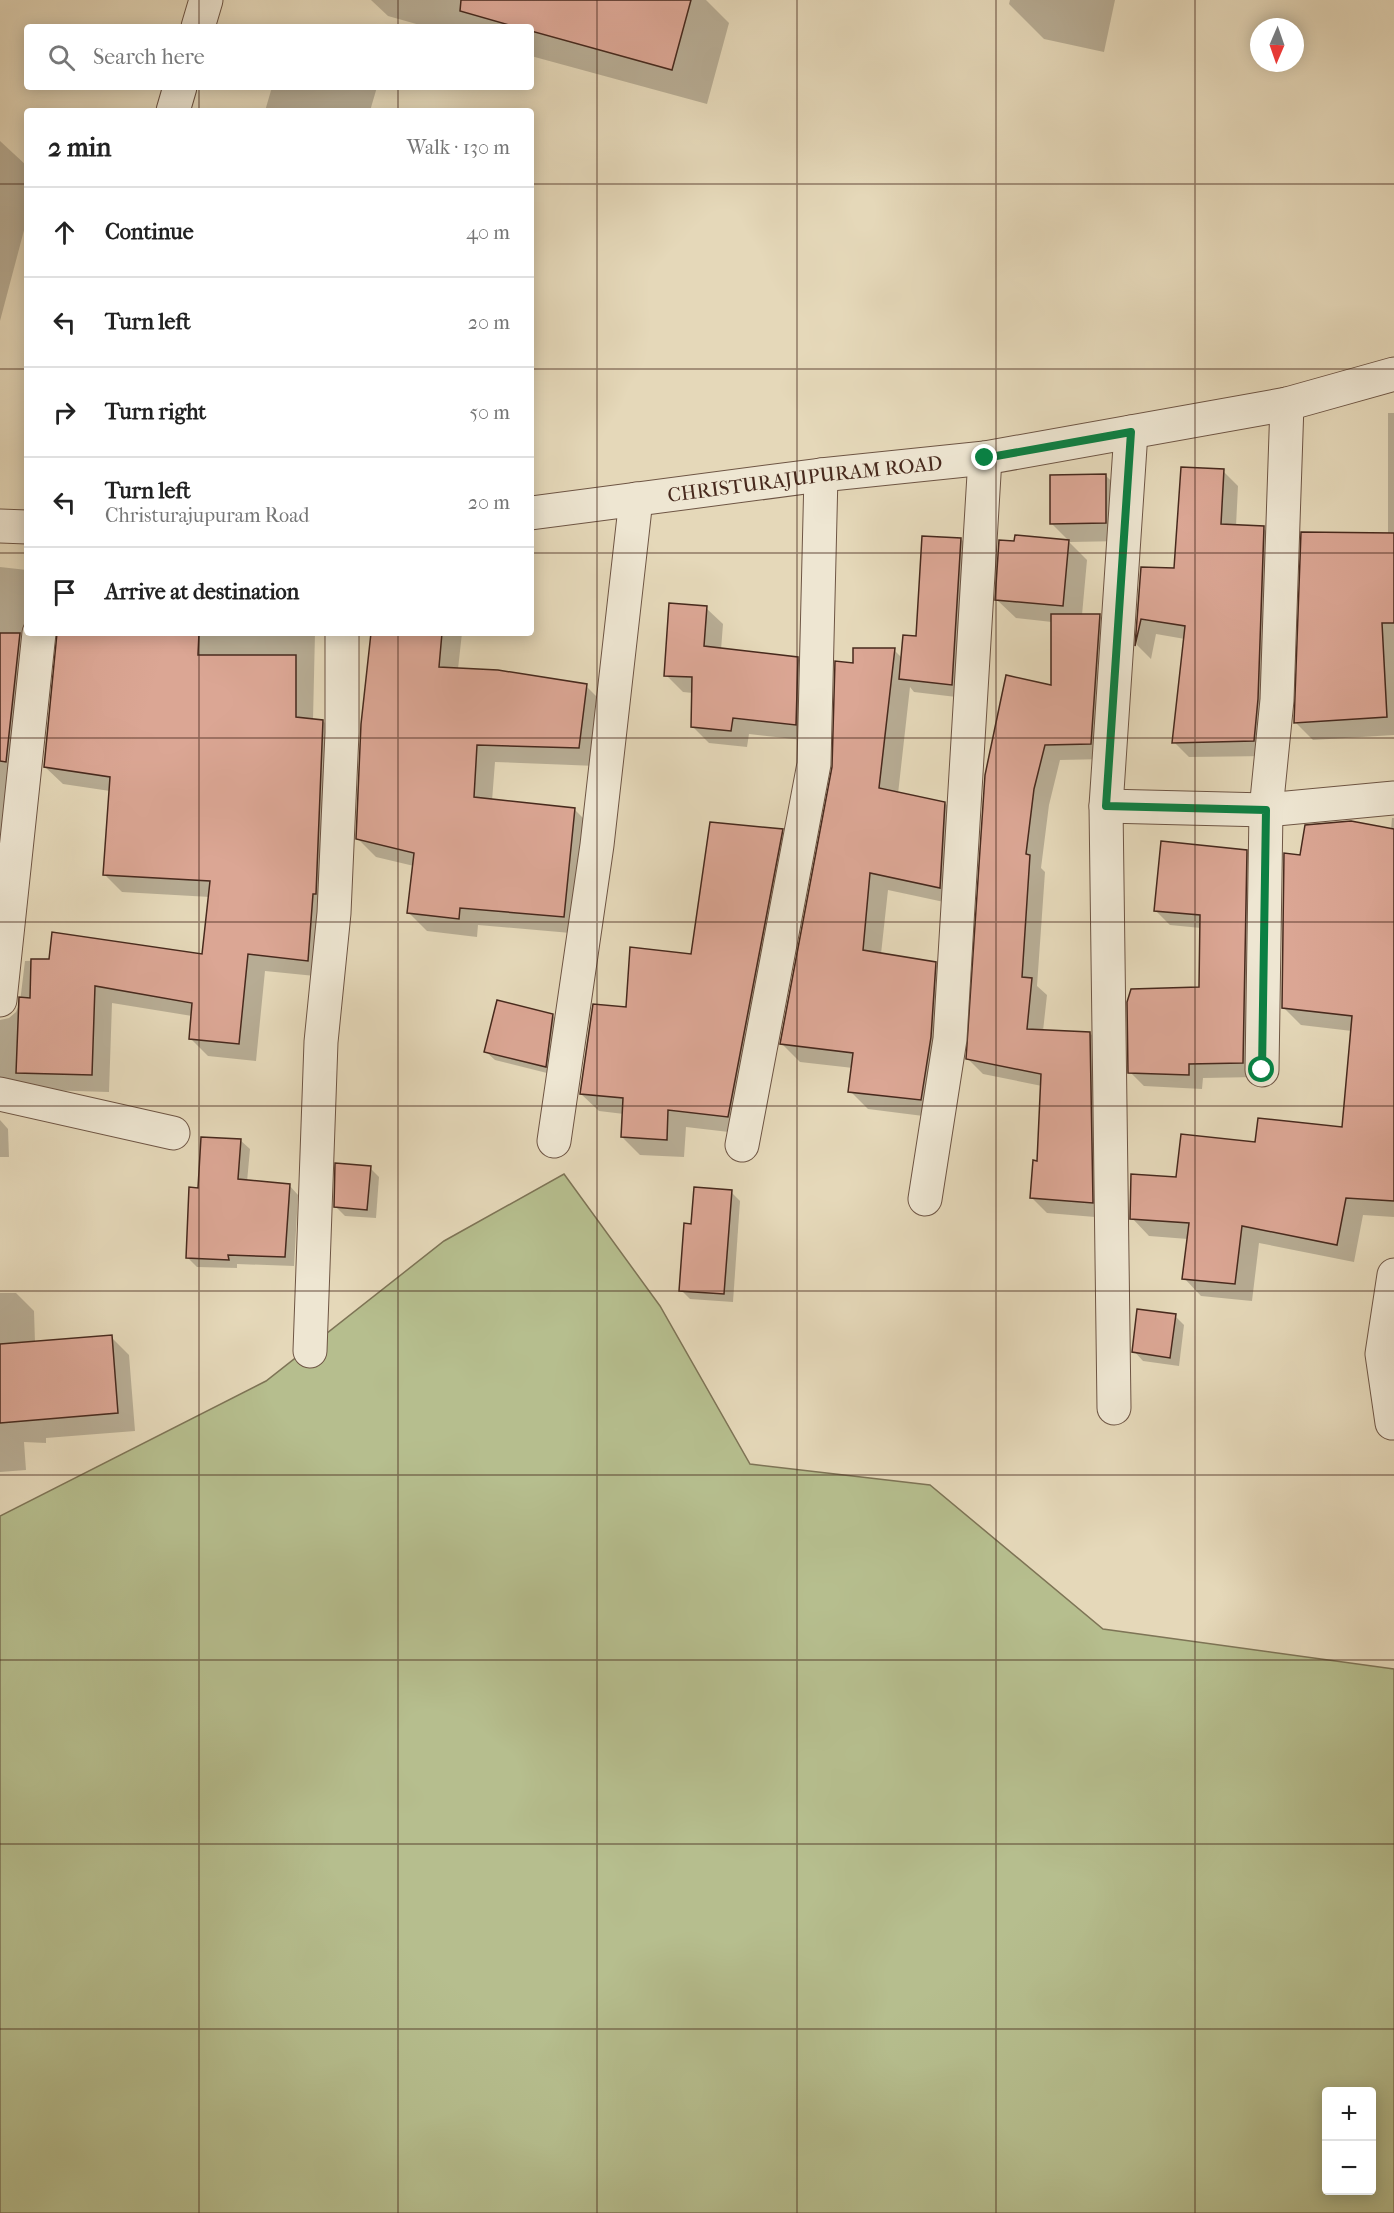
<!DOCTYPE html>
<meta charset="utf-8">
<style>
body{margin:0;font-family:"IM FELL French Canon",serif;background:#f2f2f2;color:#222}
.controls{position:absolute;right:18px;bottom:18px;display:grid;overflow:hidden;border-radius:6px;box-shadow:0 3px 15px #0003}
.controls button{width:54px;height:54px;display:grid;place-items:center;padding:0;border:0;border-bottom:2px solid #e0e0e0;background:#fff;color:#222;font:30px sans-serif}
.compass{position:absolute;left:1250px;top:18px;width:54px;height:54px;border-radius:50%;background:#fff;box-shadow:0 3px 15px #0003;rotate:182deg}
.stop{position:absolute;width:18px;height:18px;margin:-14px;border:4px solid #0b8043;border-radius:50%;background:#fff}
.stop.end{background:#0b8043;border-color:#fff;box-shadow:0 2px 6px #0008}
.list{margin:0;padding:0;list-style:none}
h2{display:flex;justify-content:space-between;align-items:center;height:78px;margin:0;padding:0 24px;font-size:26px}
h2 small{font-size:20px;font-weight:400;color:#767676}
.list li{display:grid;grid-template-columns:39px 1fr auto;gap:18px;align-items:center;box-sizing:border-box;height:90px;padding:0 24px;border-top:2px solid #e0e0e0}
.list b{display:block;font-size:22px;white-space:nowrap}
.list p{margin:0;font-size:20px;white-space:nowrap;color:#767676}
.list em{font-size:20px;font-style:normal;color:#767676}
.icon{flex:none;width:33px;height:33px;fill:none;stroke:currentColor;stroke-width:2;stroke-linecap:round;stroke-linejoin:round}
.map{position:relative;flex:none;width:1394px;height:2213px;overflow:hidden}
.search{position:absolute;background:#fff;box-shadow:0 3px 15px #0003;left:24px;top:24px;width:510px;height:66px;display:flex;align-items:center;gap:15px;box-sizing:border-box;padding:0 21px;border-radius:6px;color:#767676;font-size:22px}
.panel{position:absolute;background:#fff;box-shadow:0 3px 15px #0003;left:24px;top:108px;width:510px;height:528px;border-radius:6px}
.map>svg:first-child{display:block}
</style>
<div class="map">
<svg width="1394" height="2213" viewBox="0 0 1394 2213">
<rect width="100%" height="100%" fill="#e5d8b9"/>
<filter id="stains"><feTurbulence type="fractalNoise" baseFrequency=".00333" numOctaves="4"/><feColorMatrix values="0 0 0 0 .2 0 0 0 0 .09 0 0 0 0 .02 0 0 0 .5 -.17"/></filter>
<radialGradient id="worn" r=".72"><stop offset=".6" stop-color="#630" stop-opacity="0"/><stop offset="1" stop-color="#630" stop-opacity=".3"/></radialGradient>
<!-- green -->
<path fill="#b6be8e" stroke="#7e7456" stroke-width="1.5" fill-rule="evenodd" d="M564 1174 660 1306 750 1464 930 1485 1103 1629 1394 1669V2213H0V1516L266 1381 444 1241ZM1326 2092H1372V2190H1326Z"/>
<!-- shadow -->
<g fill="#0003">
<path d="M371 0H706L729 23 707 104 531 56V27H427L388 16Z"/>
<path d="M1010 0H1115L1104 52 1044 39 1009 4Z"/>
<path d="M272 87H377L370 111H265Z"/>
<path d="M0 141 27 166V219L0 321Z"/>
<path d="M1388 413H1394V735L1313 740 1295 722 1388 534Z"/>
<path d="M1223 471 1238 486 1236 526 1263 528 1279 543 1269 756 1189 757 1174 742 1185 639 1156 634 1151 659 1137 645 1142 569H1176Z"/>
<path d="M1106 476 1125 494 1124 541 1069 542 1087 560 1082 615H1099L1115 631 1106 759 1060 760 1049 805 1041 868 1045 872 1037 986 1047 995 1043 1031 1090 1033 1105 1049 1107 1218 1047 1213 1031 1197 1039 1162 1042 1086 983 1074 967 1058 1052 687V622L1016 618 997 600 1016 537 1070 542 1052 524Z"/>
<path d="M961 539 975 553 965 698 914 692 910 687 898 794 945 803 963 822 958 905 888 890 881 954 935 964 953 982 939 1118 868 1109 850 1091 853 1068 800 1062 782 1044 855 665 894 650 902 658 918 638Z"/>
<path d="M0 567 27 570V633L0 884Z"/>
<path d="M706 608 723 624 721 650 797 658 814 675 812 741 749 734 747 747 709 743 692 726 693 693 683 692 666 675Z"/>
<path d="M59 633H315L313 720 323 721 340 739 325 977 265 971 256 1061 208 1056 190 1038 192 1016 112 1003 109 1092 7 1089 0 1106V1020L9 1018 16 1012 20 1002 25 961 204 956 210 897 122 892 104 874 110 791 63 784 45 767Z"/>
<path d="M372 633H462L458 669 586 686 604 704 597 766 495 762 492 801 574 809 592 827 582 934 478 925 477 937 427 931 408 912 414 866 376 857 358 839Z"/>
<path d="M1392 818H1394V1217L1363 1215 1354 1262 1259 1243 1252 1301 1201 1296 1184 1278 1188 1239 1149 1236 1132 1218 1177 1178 1257 1144 1343 1129 1352 1031 1301 1025 1283 1007 1301 857 1391 830Z"/>
<path d="M782 831 800 849 746 1134 686 1127 684 1157 640 1155 622 1137 624 1114 599 1111 581 1094 627 1008 692 955Z"/>
<path d="M1246 851 1260 866 1257 1077 1203 1078 1202 1089 1144 1086 1130 1072 1201 988V928L1170 925 1155 910Z"/>
<path d="M553 1016 562 1025 555 1075 495 1060 485 1051Z"/>
<path d="M0 1120 8 1129 9 1157H0Z"/>
<path d="M240 1140 250 1149 247 1182 289 1185 298 1195 294 1266 237 1264V1268L197 1267 188 1258 199 1189Z"/>
<path d="M370 1168 379 1177 376 1218 345 1216 335 1206Z"/>
<path d="M731 1192 740 1201 733 1302 690 1299 681 1290 692 1225Z"/>
<path d="M0 1293H16L34 1311 35 1343 111 1337 129 1355 135 1431 46 1438V1443L24 1442 26 1470 0 1472Z"/>
<path d="M1175 1316 1184 1325 1179 1366 1143 1361 1134 1351Z"/>
</g>
<!-- building -->
<g fill="#dba694" stroke="#47291d" stroke-width="1.5">
<path d="M461 0H691L672 70 531 31V27H516L460 11Z"/>
<path d="M1181 467 1224 469 1221 524 1264 526 1258 699 1254 741 1172 743 1185 626 1141 619 1135 646 1141 567 1174 568Z"/>
<path d="M1106 474V523L1050 524V475Z"/>
<path d="M1301 532 1394 533V623H1382L1387 717 1294 723Z"/>
<path d="M1015 535 1069 540 1063 606 995 600 999 540 1014 541Z"/>
<path d="M922 536 961 538 952 685 899 679 903 635 916 636Z"/>
<path d="M669 603 707 606 704 646 798 657 796 725 733 718 731 731 691 727 692 677 664 676Z"/>
<path d="M1051 614H1100L1091 744 1045 745 1034 789 1026 854 1030 855 1022 977 1032 978 1027 1029 1090 1032 1093 1203 1030 1198 1033 1160 1037 1161 1041 1074 966 1059 985 775 1006 675 1051 685Z"/>
<path d="M0 633H20L6 762 0 761Z"/>
<path d="M57 633H199L198 655H296V717L323 720 316 894H313L308 961 248 954 239 1044 189 1039 192 1003 95 986 92 1075 16 1073 19 997 30 998 31 959H49L52 932 202 954 210 881 103 875 110 777 44 767Z"/>
<path d="M371 633H442L439 667 498 670 587 684 579 748 477 745 474 797 575 808 564 917 460 908 459 919 407 913 414 853 356 839 361 724Z"/>
<path d="M853 648H895L879 788 945 802 940 888 870 873 863 950 936 962 931 1037 921 1100 848 1092 853 1053 780 1044 832 767 835 661 853 663Z"/>
<path d="M1351 821 1394 829V1201L1346 1198 1337 1245 1242 1226 1235 1284 1182 1279 1189 1223 1130 1219 1131 1174 1176 1177 1181 1134 1255 1142 1258 1118 1342 1127 1352 1016 1282 1008 1284 853 1300 855 1305 825Z"/>
<path d="M710 822 783 829 728 1117 668 1110 667 1140 621 1137 623 1098 580 1094 593 1004 626 1007 630 947 691 954Z"/>
<path d="M1161 841 1247 850 1243 1063 1189 1064V1075L1128 1073 1127 1002 1131 989 1199 987 1200 915 1154 911Z"/>
<path d="M497 1000 553 1014 546 1067 484 1052Z"/>
<path d="M201 1137 241 1139 238 1179 290 1184 285 1257 228 1255 229 1260 186 1258 189 1187 198 1188Z"/>
<path d="M335 1163 371 1166 367 1210 334 1207Z"/>
<path d="M694 1187 732 1190 724 1294 679 1291 684 1223 691 1224Z"/>
<path d="M1137 1309 1176 1314 1170 1358 1132 1352Z"/>
<path d="M112 1335 118 1413 0 1423V1344Z"/>
</g>
<g fill="none" stroke-linecap="round" stroke-linejoin="round">
<!-- minor casing -->
<g stroke="#6e5544" stroke-width="35">
<g id="minor">
<path d="M198 27 206 0"/>
<path d="M173 111 180 87"/>
<path d="M1106 806 1266 810 1394 798"/>
<path d="M0 1000 39 633"/>
<path d="M1262 1070 1266 810 1277 700 1287 404"/>
<path d="M0 1094 173 1133"/>
<path d="M554 1141 597 845 636 499"/>
<path d="M742 1145 814 764 821 475"/>
<path d="M925 1199 950 1039 985 458"/>
<path d="M310 1351 321 1042 334 913 342 733V633"/>
<path d="M1114 1408 1106 806 1131 432"/>
<path d="M1392 1423 1382 1354 1394 1275"/>
</g>
</g>
<!-- tertiary casing -->
<g stroke="#6e5544" stroke-width="35">
<g id="tertiary">
<path id="s1" d="M531 513 821 475 985 458 1287 404 1394 374"/>
<path d="M0 526 27 527"/>
</g>
</g>
<!-- minor -->
<use href="#minor" stroke="#eee6d2" stroke-width="33"/>
<!-- tertiary -->
<use href="#tertiary" stroke="#eee6d2" stroke-width="33"/>
</g>
<g fill="none" stroke-linecap="round" stroke-linejoin="round">
<!-- route -->
<path stroke="#0b8043" stroke-width="8" d="M985 458 1131 432 1106 806 1266 810 1262 1070"/>
</g>
<!-- grid -->
<path fill="none" stroke="#47291d" stroke-width="1.5" stroke-opacity="0.55" d="M199 0V27M398 0V27M597 0V2213M797 0V2213M996 0V2213M1195 0V2213M199 87V111M398 87V111M0 184H27M531 184H1394M0 369H27M531 369H1394M0 553H27M531 553H1394M199 633V2213M398 633V2213M0 738H1394M0 922H1394M0 1106H1394M0 1291H1394M0 1475H1394M0 1660H1394M0 1844H1394M0 2029H1394"/>
<g text-anchor="middle" dominant-baseline="central" stroke-width="4.5" stroke-linejoin="round" paint-order="stroke">
<!-- street labels -->
<g font-size="20" fill="#47291d" stroke="#eee6d2">
<text stroke="none"><textPath href="#s1" startOffset="276">CHRISTURAJUPURAM ROAD</textPath></text>
</g>
</g>
<rect width="100%" height="100%" filter="url(#stains)"/>
<rect width="100%" height="100%" fill="url(#worn)"/>
</svg>
<div class="controls">
<button>+</button>
<button>−</button>
</div>
<svg class="compass" viewBox="-18 -18 36 36"><path d="M0-13l5 13h-10z" fill="#e53935"/><path d="M0 13l5-13h-10z" fill="#767676"/></svg>
<div class="stop" style="left:1262px;top:1070px"></div>
<div class="stop end" style="left:985px;top:458px"></div>
<div class="search"><svg class="icon" aria-label="search" viewBox="0 0 24 24"><circle cx="10" cy="10" r="6"/><path d="M15 15l6 6"/></svg>Search here</div>
<section class="panel">
<h2>2 min<small>Walk · 130 m</small></h2>
<ul class="list">
<li><svg class="icon" aria-label="ahead" viewBox="0 0 24 24"><path d="M12 20V5M6 11l6-6 6 6"/></svg><div><b>Continue</b></div><em>40 m</em></li>
<li><svg class="icon" aria-label="left" viewBox="0 0 24 24"><path d="M17 20v-9H6M10 6l-5 5 5 5"/></svg><div><b>Turn left</b></div><em>20 m</em></li>
<li><svg class="icon" aria-label="right" viewBox="0 0 24 24"><path d="M7 20v-9h11M14 6l5 5-5 5"/></svg><div><b>Turn right</b></div><em>50 m</em></li>
<li><svg class="icon" aria-label="left" viewBox="0 0 24 24"><path d="M17 20v-9H6M10 6l-5 5 5 5"/></svg><div><b>Turn left</b><p>Christurajupuram Road</p></div><em>20 m</em></li>
<li><svg class="icon" aria-label="arrive" viewBox="0 0 24 24"><path d="M6 21V4h12l-3 4 3 4H6"/></svg><div><b>Arrive at destination</b></div></li>
</ul>
</section>
</div>
